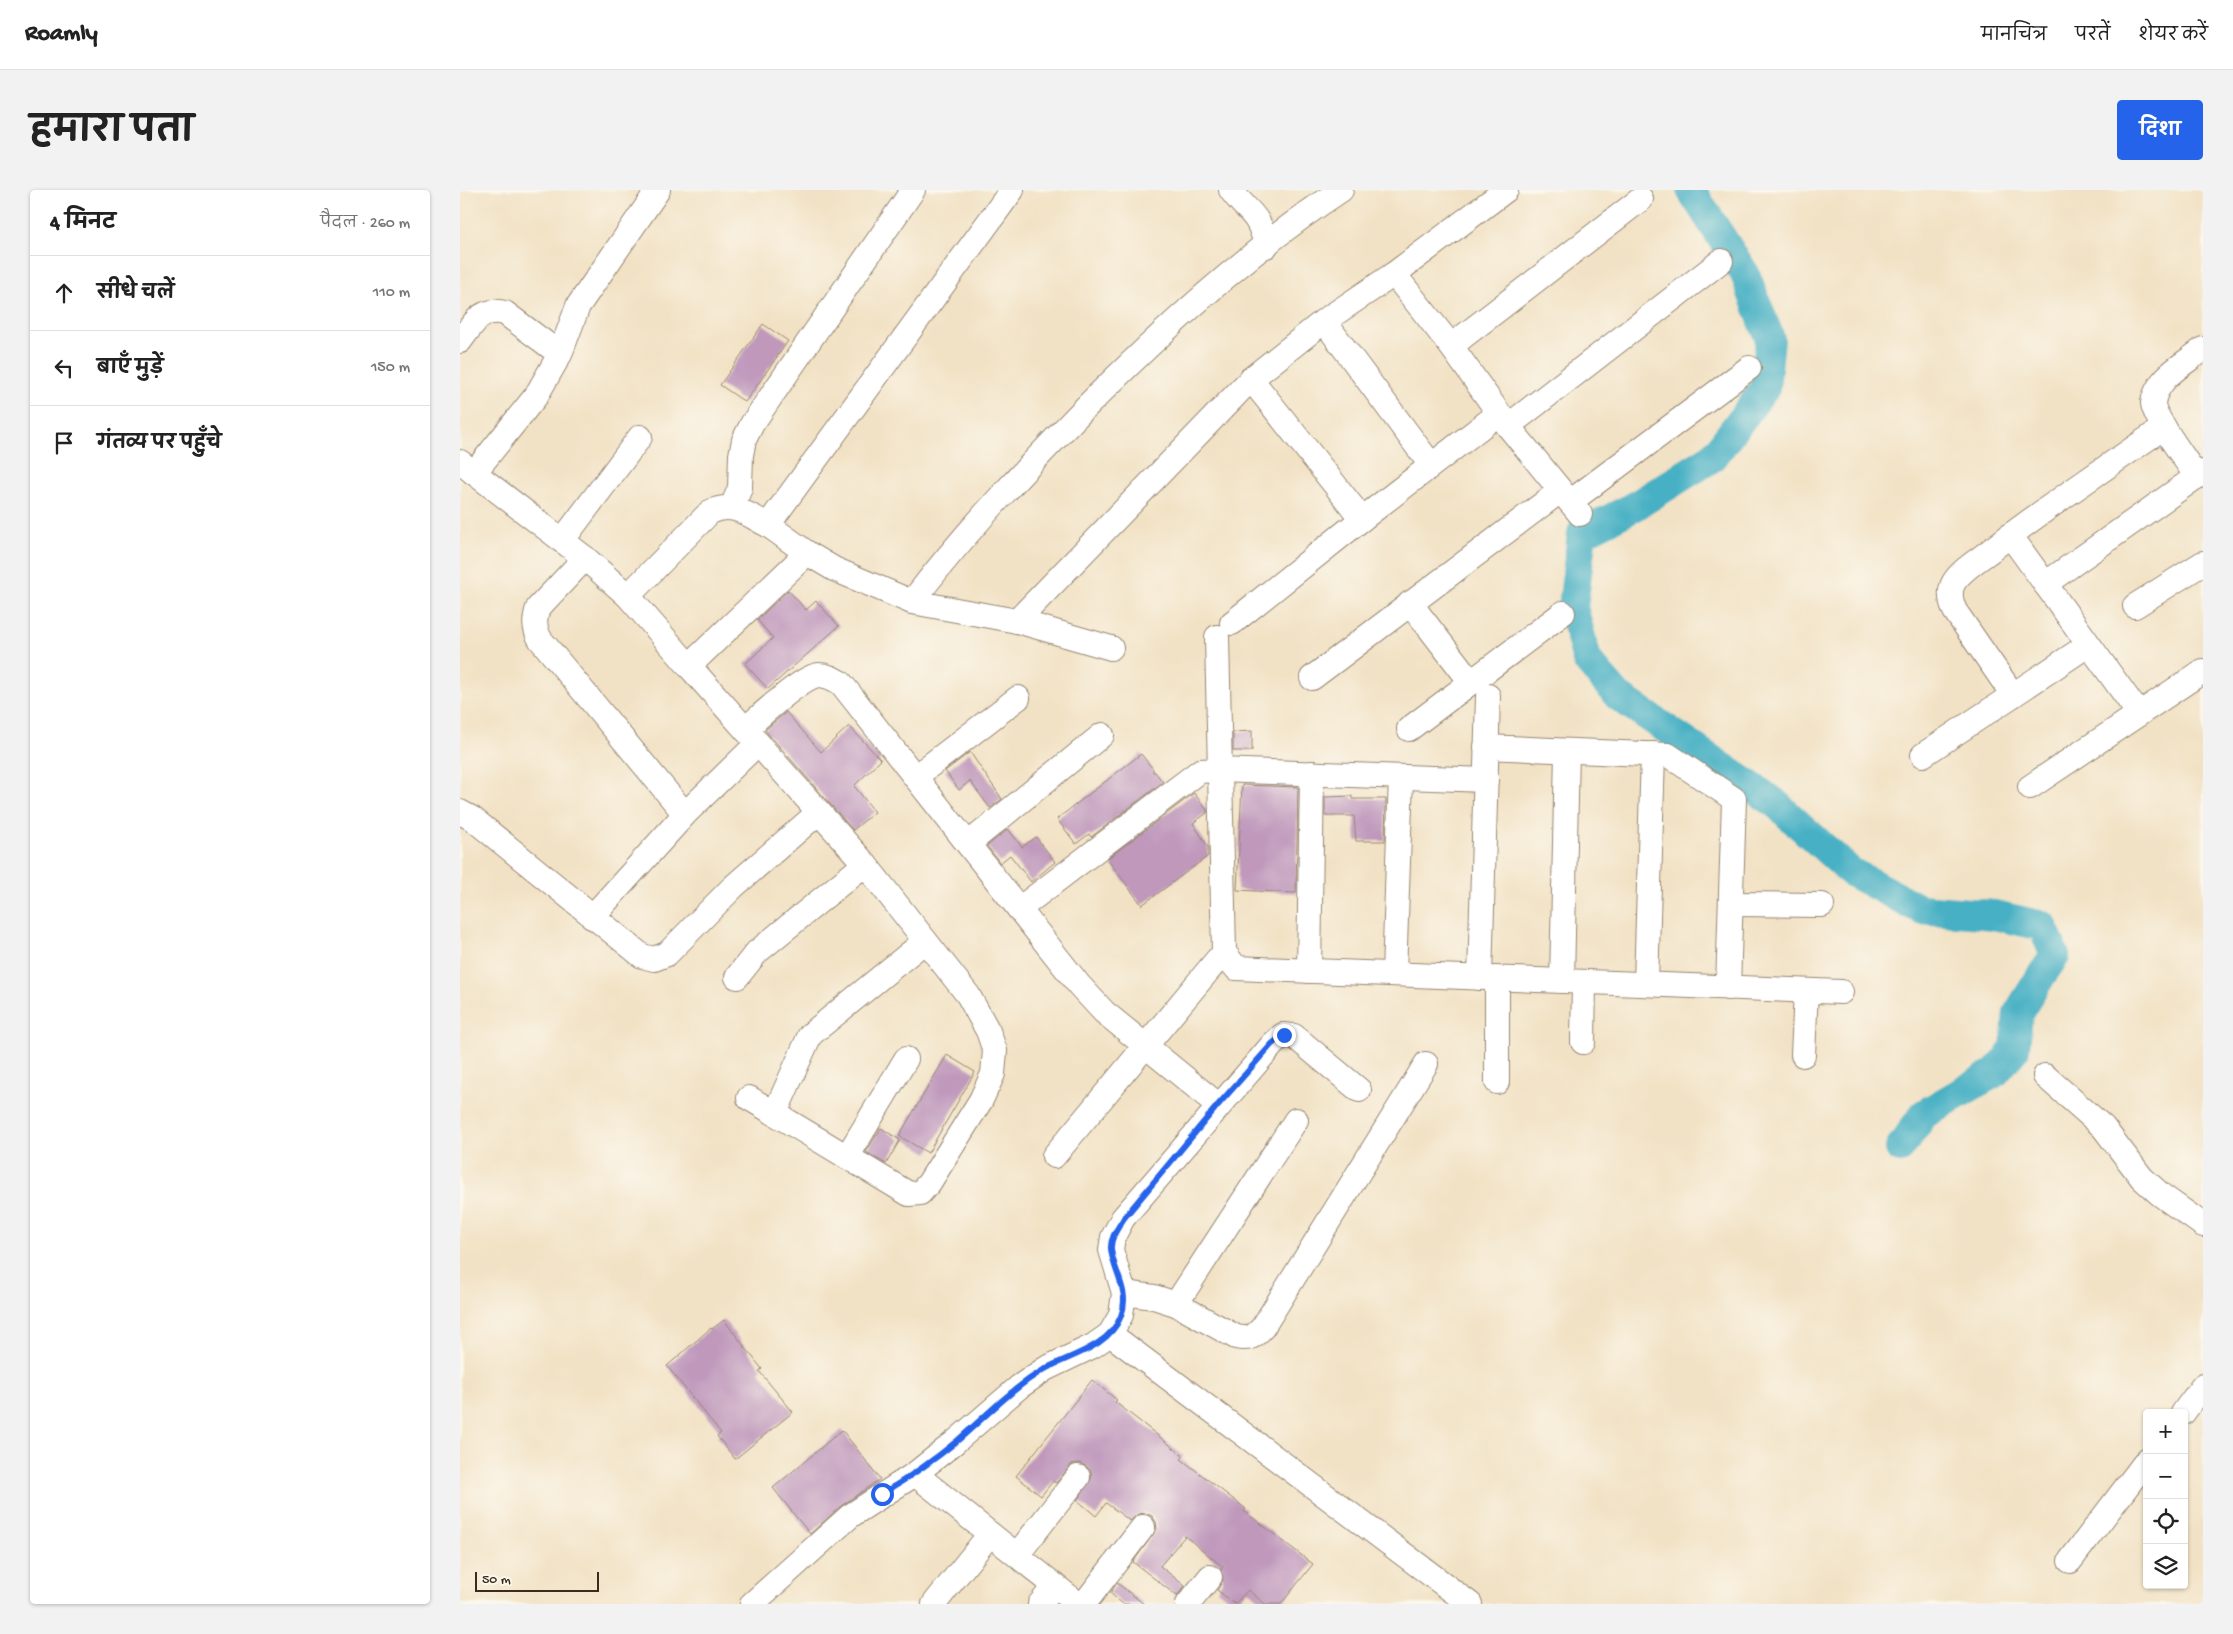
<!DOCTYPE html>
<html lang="hi">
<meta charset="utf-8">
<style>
body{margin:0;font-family:"Gochi Hand","Playpen Sans Deva",sans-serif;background:#f2f2f2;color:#222}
.controls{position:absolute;right:15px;bottom:15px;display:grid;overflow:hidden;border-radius:5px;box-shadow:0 1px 4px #0004}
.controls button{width:45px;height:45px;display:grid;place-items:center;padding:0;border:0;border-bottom:1px solid #e0e0e0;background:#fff;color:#222;font:25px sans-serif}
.scale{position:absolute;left:15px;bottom:12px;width:124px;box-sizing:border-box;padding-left:5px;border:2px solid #3b2a1e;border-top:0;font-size:14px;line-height:18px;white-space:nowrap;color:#3b2a1e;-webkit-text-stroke:4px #fbf7ec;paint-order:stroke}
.stop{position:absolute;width:15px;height:15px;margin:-11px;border:4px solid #2563eb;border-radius:50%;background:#fff}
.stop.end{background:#2563eb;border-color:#fff;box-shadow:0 1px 5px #0008}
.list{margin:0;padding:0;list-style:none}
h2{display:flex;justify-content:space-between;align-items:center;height:65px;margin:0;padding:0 20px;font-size:21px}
h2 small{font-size:16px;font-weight:400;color:#767676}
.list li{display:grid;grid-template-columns:32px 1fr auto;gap:15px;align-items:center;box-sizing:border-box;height:75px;padding:0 20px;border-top:1px solid #e0e0e0}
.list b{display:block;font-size:19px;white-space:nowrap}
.list em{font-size:16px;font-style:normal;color:#767676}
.icon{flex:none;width:28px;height:28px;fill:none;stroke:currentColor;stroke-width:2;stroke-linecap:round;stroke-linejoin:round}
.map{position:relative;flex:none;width:1743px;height:1414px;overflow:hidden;border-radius:5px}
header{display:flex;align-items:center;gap:30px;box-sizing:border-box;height:70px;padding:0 25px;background:#fff;border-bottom:1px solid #e0e0e0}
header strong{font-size:24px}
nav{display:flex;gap:28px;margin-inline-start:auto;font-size:18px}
.intro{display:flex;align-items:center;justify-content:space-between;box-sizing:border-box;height:120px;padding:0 30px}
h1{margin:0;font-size:35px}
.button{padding:12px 22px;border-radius:5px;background:#2563eb;color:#fff;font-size:18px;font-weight:700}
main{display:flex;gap:30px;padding:0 30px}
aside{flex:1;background:#fff;border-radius:5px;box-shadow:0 1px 4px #0004}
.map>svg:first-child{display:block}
</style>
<header>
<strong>Roamly</strong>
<nav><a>मानचित्र</a><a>परतें</a><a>शेयर करें</a></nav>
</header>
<div class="intro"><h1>हमारा पता</h1><a class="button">दिशा</a></div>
<main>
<aside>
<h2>4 मिनट<small>पैदल · 260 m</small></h2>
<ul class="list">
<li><svg class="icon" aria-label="ahead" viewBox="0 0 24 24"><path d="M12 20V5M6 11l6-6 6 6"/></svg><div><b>सीधे चलें</b></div><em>110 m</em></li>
<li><svg class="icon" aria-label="left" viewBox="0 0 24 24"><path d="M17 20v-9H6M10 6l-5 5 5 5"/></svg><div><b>बाएँ मुड़ें</b></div><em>150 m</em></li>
<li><svg class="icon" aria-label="arrive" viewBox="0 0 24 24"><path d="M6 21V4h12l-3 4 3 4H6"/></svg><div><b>गंतव्य पर पहुँचे</b></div></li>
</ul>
</aside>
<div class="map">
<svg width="1743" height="1414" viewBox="0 0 1743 1414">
<rect width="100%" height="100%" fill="#fbf7ec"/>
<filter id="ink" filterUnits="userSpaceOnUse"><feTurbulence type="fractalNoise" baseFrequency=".02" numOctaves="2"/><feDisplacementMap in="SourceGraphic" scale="10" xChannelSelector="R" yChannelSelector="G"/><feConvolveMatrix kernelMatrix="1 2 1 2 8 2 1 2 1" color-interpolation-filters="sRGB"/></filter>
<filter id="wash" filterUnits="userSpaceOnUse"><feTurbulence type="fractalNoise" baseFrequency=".0096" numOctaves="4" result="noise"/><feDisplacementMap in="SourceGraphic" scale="20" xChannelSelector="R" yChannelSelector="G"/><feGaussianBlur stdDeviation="1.12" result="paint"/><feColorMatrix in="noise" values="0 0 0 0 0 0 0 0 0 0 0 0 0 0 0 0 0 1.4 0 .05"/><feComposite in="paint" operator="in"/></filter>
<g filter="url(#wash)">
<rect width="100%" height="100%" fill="#f2e2c5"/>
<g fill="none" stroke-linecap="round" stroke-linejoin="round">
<!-- river -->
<path stroke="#46b0c4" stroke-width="30" d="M1231 0 1285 84 1310 149 1305 198 1253 267 1172 318 1122 343 1113 417 1127 470 1158 506 1314 612 1391 682 1460 719 1534 725 1583 736 1595 766 1581 786 1558 823 1555 859 1536 882 1464 924 1440 958"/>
</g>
<g id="blocks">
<!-- building -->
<g fill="#bf98bc">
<path d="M303 134 328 151 285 212 260 195Z"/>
<path d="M328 400 346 420 356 411 379 436 308 499 285 474 313 448 297 430Z"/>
<path d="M326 522 361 562 389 536 421 570 394 596 415 622 393 640 305 540Z"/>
<path d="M792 541V561H773V542Z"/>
<path d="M510 562 542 609 530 618 510 591 499 600 485 581Z"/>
<path d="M681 564 693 579V582H695L703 592 631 647 629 644 616 654 597 629Z"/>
<path d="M782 595 838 597 836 703 777 700Z"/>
<path d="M734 603 747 620V623L733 633 748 657V666L682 715 647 669Z"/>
<path d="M892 606V609H926L925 651H896L894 626H865V607Z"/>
<path d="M548 639 562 657 576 647 595 672 571 692 550 665 540 673 527 656Z"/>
<path d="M487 865 515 882 468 963 439 946Z"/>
<path d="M421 938 440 950 426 974 406 962Z"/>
<path d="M264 1130 302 1179 299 1181 333 1222 275 1269 257 1246 261 1243 207 1176 251 1138 252 1139Z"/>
<path d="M632 1190 657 1210 655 1212 724 1266 721 1269 786 1319 784 1321 853 1374 821 1414H805L788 1400 775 1414 757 1400 763 1390 761 1379 763 1377 725 1346 700 1376 725 1396 717 1406 673 1372 697 1339 696 1332 692 1326 685 1323 678 1324 670 1331 646 1313 636 1326 617 1310 631 1289V1281L626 1276 619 1273 612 1274 596 1293 593 1291 581 1306 556 1286Z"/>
<path d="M382 1240 420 1289 381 1316 350 1344 313 1298Z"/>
<path d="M657 1393 684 1414H663L650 1403Z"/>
</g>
</g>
</g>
<g filter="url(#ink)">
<use href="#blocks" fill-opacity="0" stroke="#968672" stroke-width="1"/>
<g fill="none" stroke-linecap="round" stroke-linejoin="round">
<!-- minor casing -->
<g stroke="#968672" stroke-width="26">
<g id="minor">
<path d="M552 0 308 335 347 363 374 379 452 412 557 431 651 458"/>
<path d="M771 0C789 25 799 22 806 56"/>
<path d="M934 84 991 156 1048 236 1120 324"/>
<path d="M864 131 971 275"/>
<path d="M0 151C13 134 21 117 45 123L100 164"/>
<path d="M991 156 1181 9"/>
<path d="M791 189 902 329"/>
<path d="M1048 236 1261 71"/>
<path d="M0 272 125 368 168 406 229 476 347 363"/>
<path d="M14 283 76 206 100 164 118 116 198 0"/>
<path d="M1737 287C1728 273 1693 226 1693 213 1694 204 1700 194 1706 188 1716 177 1731 169 1743 159"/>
<path d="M1110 312 1289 178"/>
<path d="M272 317 280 298 281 265 284 250 292 234 453 0"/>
<path d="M1550 345 1679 524"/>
<path d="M102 351 180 247"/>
<path d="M125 368 78 418C74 430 74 438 80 449L225 624"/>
<path d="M1585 394 1743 282"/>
<path d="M168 406 250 322C274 311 287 325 308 335"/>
<path d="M452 412C504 343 563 282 623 220 702 141 787 62 881 0"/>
<path d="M950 413 1011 492"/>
<path d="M1675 416 1743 373"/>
<path d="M557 431 791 189 864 131 934 84 1046 0"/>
<path d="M772 433 902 329 1038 224"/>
<path d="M757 447 764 762 776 778 1381 802"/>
<path d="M229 476 405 674 508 805 528 841 535 861 533 884 521 910 469 993 460 1003 449 1004 289 908"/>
<path d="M852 488 1100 301"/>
<path d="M1553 505 1495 421C1491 412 1488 402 1494 392 1503 378 1522 368 1535 357 1589 315 1648 277 1704 237"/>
<path d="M285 539C300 527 342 486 359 485 367 485 374 489 381 493L619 795 644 822 758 915"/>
<path d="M949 539 1103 423"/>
<path d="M1026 557 1208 565 1274 609 1268 798"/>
<path d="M1463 565 1628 455"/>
<path d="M455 587 558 508"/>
<path d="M1570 597 1743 481"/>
<path d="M0 622 13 629 182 766 194 769 207 764 273 697 359 622"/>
<path d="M508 654 642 545"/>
<path d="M1271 714 1362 715"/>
<path d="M559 719 740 581 760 580 1026 590"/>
<path d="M132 727 225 624 298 553"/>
<path d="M849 781 852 583"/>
<path d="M934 784 941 587"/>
<path d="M277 787 297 762 405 674"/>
<path d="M1020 788 1028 506"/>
<path d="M1102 791 1107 561"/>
<path d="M1186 794 1193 564"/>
<path d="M1123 852 1124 792"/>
<path d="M1343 865 1346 801"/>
<path d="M1585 886 1643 937 1682 988 1701 1005 1743 1035"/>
<path d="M1037 892V788"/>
<path d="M315 923 350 845 465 751"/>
<path d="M594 966 757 770"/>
<path d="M387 967 446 869"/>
<path d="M664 1103 694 1107 716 1114 776 1147C789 1150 794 1147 803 1137L966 874"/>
<path d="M716 1114 836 930"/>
<path d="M650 1144 1010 1414"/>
<path d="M1723 1223 1743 1196"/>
<path d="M455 1284 618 1414"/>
<path d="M557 1365 618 1287"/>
<path d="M1610 1371 1687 1270"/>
<path d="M292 1414 390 1326 455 1284 495 1252 559 1197 585 1179 633 1156 650 1144 661 1125 664 1103 651 1060 653 1047 663 1028 813 854 823 845 834 846 899 900"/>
<path d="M474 1414 530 1344"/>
<path d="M580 1414 595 1396"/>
<path d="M624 1414 683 1337"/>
<path d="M728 1414 750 1387"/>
</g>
</g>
<!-- minor -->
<use href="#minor" stroke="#fff" stroke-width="24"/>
</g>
</g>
<g fill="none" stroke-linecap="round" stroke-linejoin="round" filter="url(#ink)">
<!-- route -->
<path stroke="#2563eb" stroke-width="6" d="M422 1304C448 1288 473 1271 497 1251 525 1227 552 1198 585 1179 611 1165 649 1157 661 1126 671 1101 653 1082 651 1059 650 1048 658 1038 664 1028L758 915 812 854 824 845"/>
</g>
</svg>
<div class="controls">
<button>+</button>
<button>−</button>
<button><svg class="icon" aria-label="locate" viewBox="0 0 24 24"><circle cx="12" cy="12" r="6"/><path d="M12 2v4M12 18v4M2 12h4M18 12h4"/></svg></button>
<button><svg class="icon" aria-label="layers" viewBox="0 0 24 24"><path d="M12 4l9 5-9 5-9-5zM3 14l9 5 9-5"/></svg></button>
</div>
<div class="scale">50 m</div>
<div class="stop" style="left:422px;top:1304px"></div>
<div class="stop end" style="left:824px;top:845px"></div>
</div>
</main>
